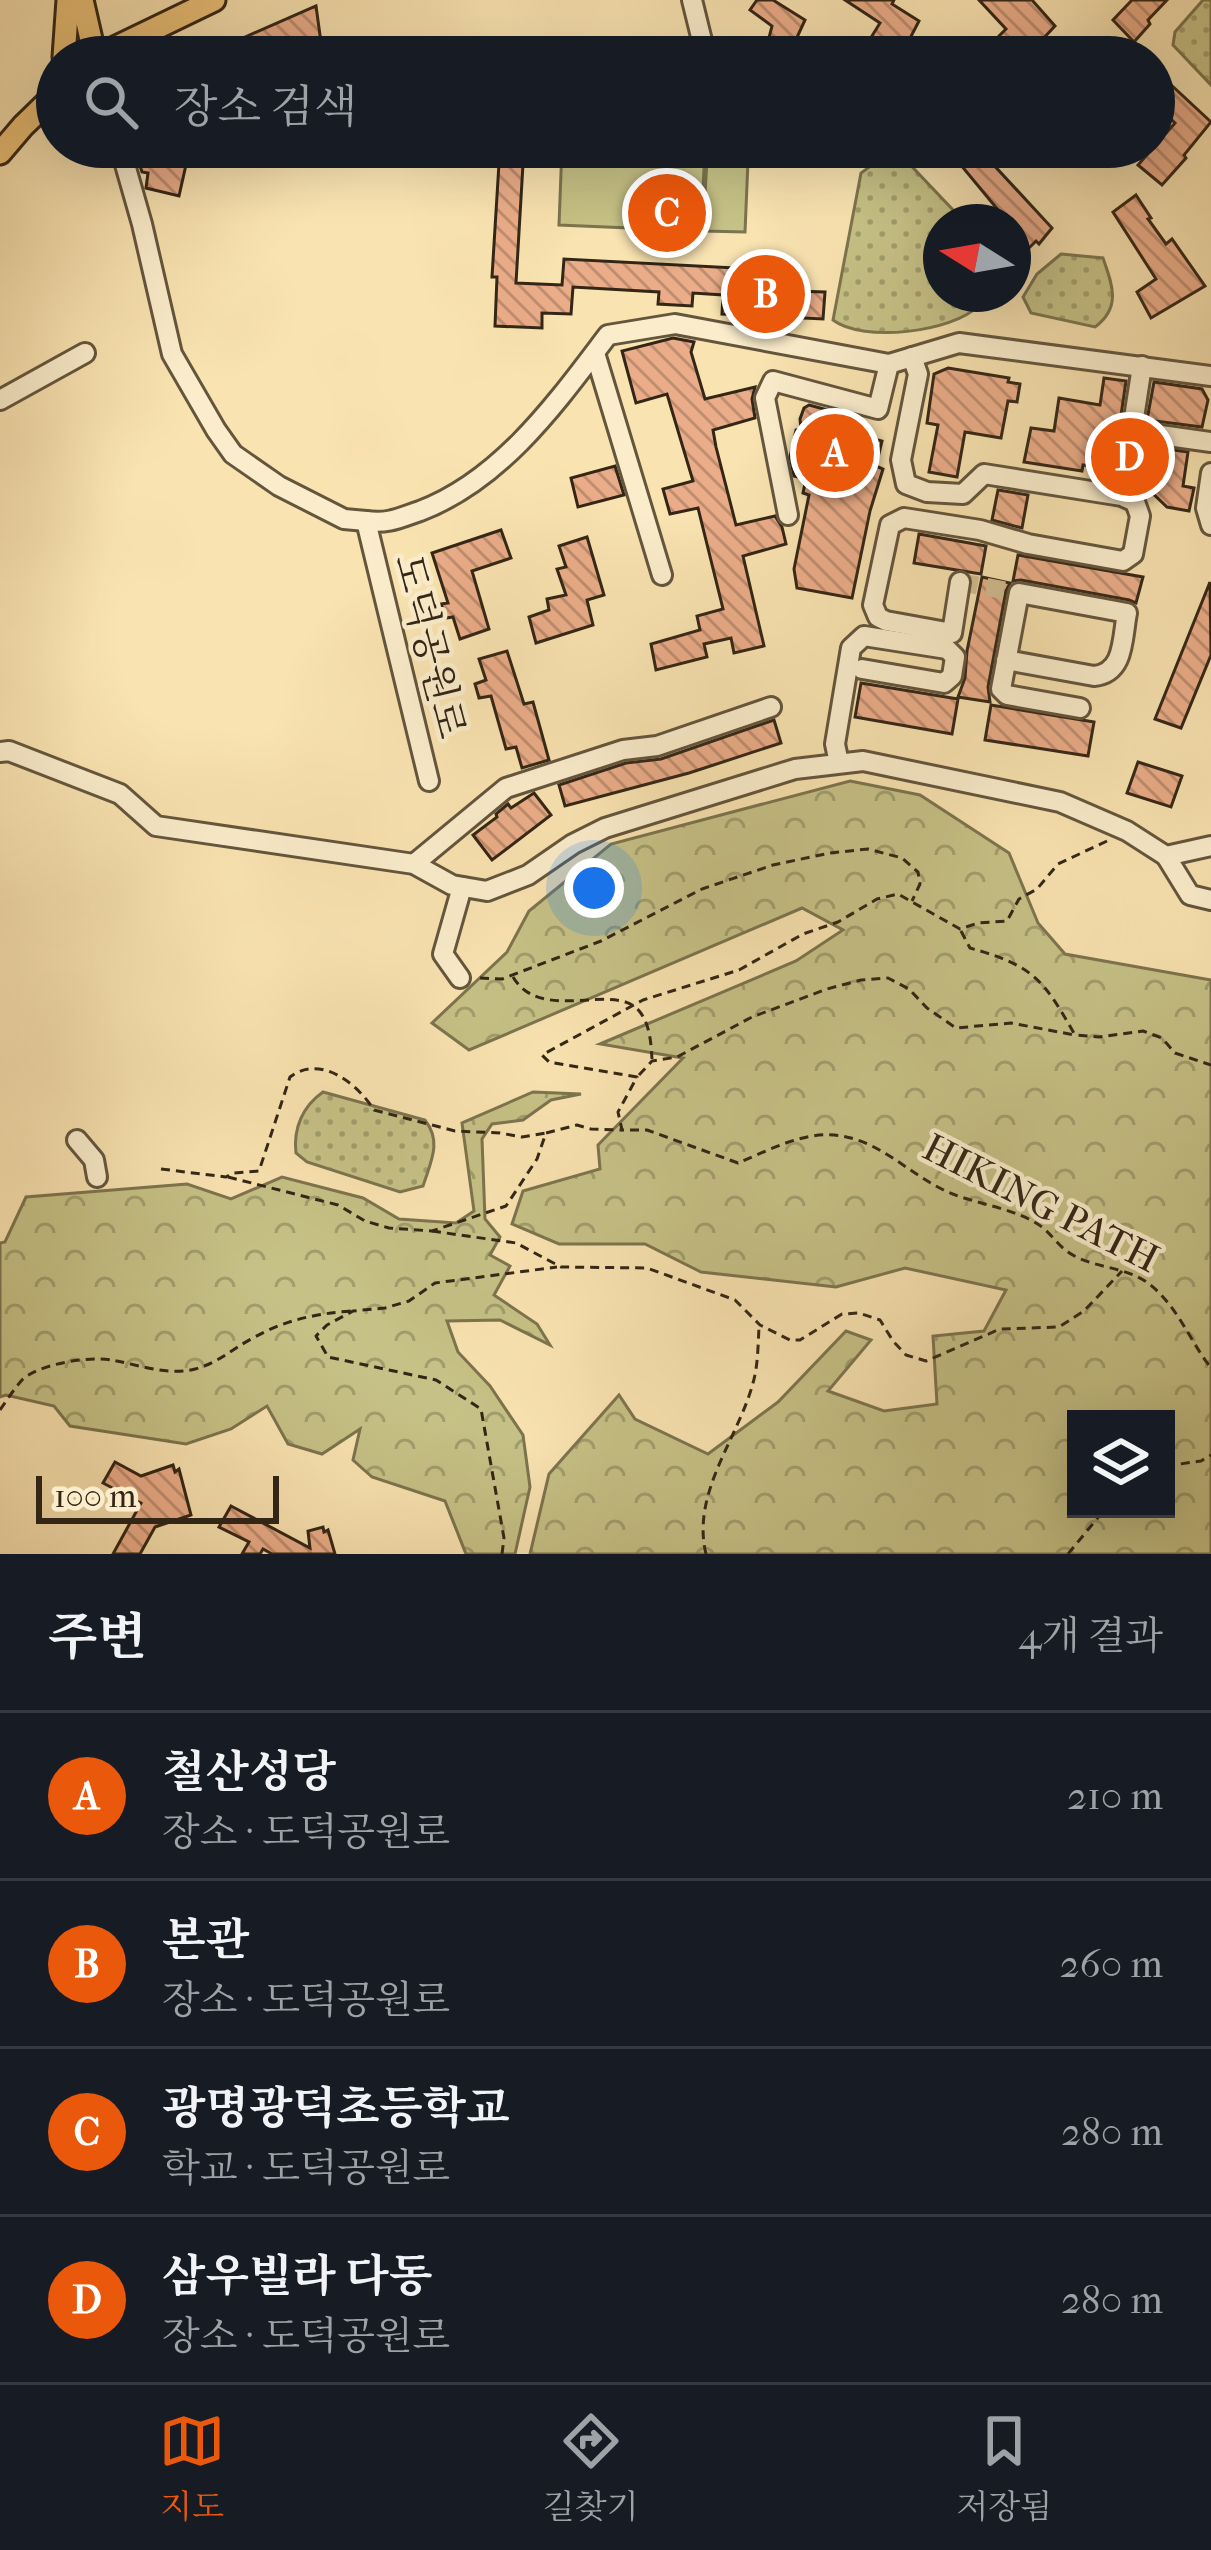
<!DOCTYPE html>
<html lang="ko">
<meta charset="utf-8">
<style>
body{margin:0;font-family:"IM FELL French Canon","Noto Serif KR",serif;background:#20242c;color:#f1f3f6}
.controls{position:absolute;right:36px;bottom:36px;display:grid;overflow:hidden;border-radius:0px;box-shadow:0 12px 48px #0002}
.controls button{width:108px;height:108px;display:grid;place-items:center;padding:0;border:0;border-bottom:3px solid #363941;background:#171b24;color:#f1f3f6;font:60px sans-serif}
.compass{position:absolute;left:923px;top:204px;width:108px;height:108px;border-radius:50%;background:#171b24;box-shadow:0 12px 48px #0002;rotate:281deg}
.scale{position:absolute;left:36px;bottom:30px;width:243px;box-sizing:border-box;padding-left:12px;border:6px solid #332616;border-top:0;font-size:33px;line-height:42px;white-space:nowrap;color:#332616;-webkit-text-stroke:9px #fbedcc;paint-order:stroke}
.you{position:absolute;left:594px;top:888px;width:42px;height:42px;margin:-30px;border:9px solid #fff;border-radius:50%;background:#1a73e8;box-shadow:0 0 0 18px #1a73e833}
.badge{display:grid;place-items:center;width:78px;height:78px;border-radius:50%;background:#ea580c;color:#fff;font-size:39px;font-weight:700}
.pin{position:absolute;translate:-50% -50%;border:6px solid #fff;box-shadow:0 3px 12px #0006}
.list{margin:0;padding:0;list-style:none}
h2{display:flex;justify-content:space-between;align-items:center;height:156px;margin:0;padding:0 48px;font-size:51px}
h2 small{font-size:39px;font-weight:400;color:#9ea1a6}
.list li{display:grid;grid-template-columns:78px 1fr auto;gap:36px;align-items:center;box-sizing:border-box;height:168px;padding:0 48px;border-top:3px solid #363941}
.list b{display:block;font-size:45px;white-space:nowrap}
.list p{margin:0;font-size:39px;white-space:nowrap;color:#9ea1a6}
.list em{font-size:39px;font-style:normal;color:#9ea1a6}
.icon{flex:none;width:66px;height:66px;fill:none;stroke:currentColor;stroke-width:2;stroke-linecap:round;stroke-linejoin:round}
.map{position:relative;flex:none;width:1211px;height:1554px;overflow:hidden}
.search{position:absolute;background:#171b24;box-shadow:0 12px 48px #0002;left:36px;right:36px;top:36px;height:132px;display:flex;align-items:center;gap:30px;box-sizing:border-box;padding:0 42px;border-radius:66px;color:#9ea1a6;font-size:45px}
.sheet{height:828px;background:#171b24}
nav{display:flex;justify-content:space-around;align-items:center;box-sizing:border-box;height:168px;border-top:3px solid #363941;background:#171b24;font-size:33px;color:#9ea1a6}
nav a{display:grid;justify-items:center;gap:6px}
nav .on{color:#ea580c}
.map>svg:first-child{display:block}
</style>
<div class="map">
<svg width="1211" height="1554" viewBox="0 0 1211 1554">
<defs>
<pattern id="forest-crowns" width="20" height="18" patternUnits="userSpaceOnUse" patternTransform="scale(3)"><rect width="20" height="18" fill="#c6c186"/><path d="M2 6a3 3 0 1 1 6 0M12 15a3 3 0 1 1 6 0" fill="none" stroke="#a19d6d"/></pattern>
<pattern id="park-dots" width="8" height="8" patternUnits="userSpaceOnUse" patternTransform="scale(3)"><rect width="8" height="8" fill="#c6c186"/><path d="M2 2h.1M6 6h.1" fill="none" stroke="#a19d6d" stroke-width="1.8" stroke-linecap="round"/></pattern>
<pattern id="building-back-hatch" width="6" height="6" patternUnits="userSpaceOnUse" patternTransform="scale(3)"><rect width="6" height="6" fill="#ebad89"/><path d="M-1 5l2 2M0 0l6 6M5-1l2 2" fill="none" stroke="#bf8d6f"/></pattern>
</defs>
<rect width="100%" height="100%" fill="#f9e3b1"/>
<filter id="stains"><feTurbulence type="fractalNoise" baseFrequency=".00167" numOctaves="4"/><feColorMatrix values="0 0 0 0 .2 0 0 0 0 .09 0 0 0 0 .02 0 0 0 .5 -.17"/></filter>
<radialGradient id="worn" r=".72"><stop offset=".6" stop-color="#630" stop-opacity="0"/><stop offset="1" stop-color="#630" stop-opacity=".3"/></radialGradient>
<!-- forest -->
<g fill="url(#forest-crowns)" stroke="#7c744e" stroke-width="3" fill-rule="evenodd">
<path d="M850 781 920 795 1009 853 1038 923 1065 954 1211 980V1554H530L549 1474 619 1395 635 1419 708 1454 778 1402 846 1331 871 1340 828 1391 884 1411 937 1404 933 1336 984 1331 1006 1290 905 1268 836 1287 701 1272 645 1244H559L512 1224 523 1191 600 1169 598 1145 683 1058 600 1044 796 961 843 930 802 908 469 1050 432 1023 507 952 529 911 611 844ZM1076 1419H1166V1509H1076Z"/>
<path d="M533 1092 581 1094 551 1100 523 1120 492 1124 482 1139 485 1219 500 1237 490 1255 510 1266 494 1295 537 1324 550 1345 500 1320 447 1321 458 1352 490 1386 523 1435 530 1487 515 1554H466L445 1501 372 1477 353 1460 360 1429 322 1454 288 1444 267 1406 231 1429 186 1444 70 1426 54 1406 6 1395 0 1397V1243L5 1242 26 1197 187 1184 231 1199 282 1177 363 1198 399 1219 456 1223 474 1211 462 1123Z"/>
</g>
<!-- park -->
<g fill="url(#park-dots)" stroke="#7c744e" stroke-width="3">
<path d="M1203 0H1211V85L1173 45 1175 32Z"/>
<path d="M891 151 900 154 954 211 951 222H941V294H968L978 306C953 332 863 343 833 320L861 173Z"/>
<path d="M1061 254 1103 258C1112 284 1122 307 1095 327L1031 313 1023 297 1037 274Z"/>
<path d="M323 1092 425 1120C442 1142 431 1161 423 1186L400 1192 307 1162 296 1153C293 1128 303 1106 323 1092Z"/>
</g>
<!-- pitch -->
<g fill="#c6c186" stroke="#7c744e" stroke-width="3">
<path d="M562 147 705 148 701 231 559 225Z"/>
<path d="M707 159 748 161 745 232 703 231Z"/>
</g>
<!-- building -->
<g fill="url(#building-back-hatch)" stroke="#332616" stroke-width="3">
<path d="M757 0H773L805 20 788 57H764L772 26 750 10Z"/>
<path d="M845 0H894L892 4 919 21 905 48 902 47 895 57H859L880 23Z"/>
<path d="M979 0H1032L1055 26 1040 42 1037 38 1019 57H978L1006 29Z"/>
<path d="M1132 0H1167L1148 20 1150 24 1134 42 1113 20Z"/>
<path d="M316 6 323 57H238L245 37Z"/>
<path d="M1154 69 1211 122 1184 155 1186 158 1162 185 1138 165 1175 123 1154 102Z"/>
<path d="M134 147H190L179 196 146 188 148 173 142 172Z"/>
<path d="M500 147H524L516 283 562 285 564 259 794 271 793 291 825 292 823 319 722 314 723 295 693 293 692 306 658 304 659 292 573 287 571 314 542 313V328L495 326 497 277H492Z"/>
<path d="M978 148 1052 228 1039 244 1036 241 1013 264V222H1008L960 164Z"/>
<path d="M1136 195 1151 218 1148 219 1166 244 1172 239 1205 286 1151 318 1137 292 1156 279 1113 212Z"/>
<path d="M673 338 694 342 691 352 705 399 755 387 752 399 755 418 713 430 716 447 736 525 775 516 782 527 786 544 743 556 764 646 734 653 731 638 704 644 707 657 656 670 651 644 700 630 697 616 723 609 698 508 670 514 663 489 693 481 667 394 636 403 622 351Z"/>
<path d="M948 368 1009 378 1008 382 1020 384 1017 402 1008 401 1001 438 965 432 957 477 929 472 938 425 927 423 934 374Z"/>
<path d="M1104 378 1126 381 1119 429 1123 441 1130 444 1188 452 1183 486 1194 488 1189 511 1167 507 1147 488 1149 475 1083 465 1082 471 1024 462 1031 428 1054 431 1059 398 1100 405Z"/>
<path d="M1154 382 1202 389 1208 400 1202 427 1147 420Z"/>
<path d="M809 405 835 412 839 419 850 422 848 432 882 441 876 466 883 469 870 511 852 598 797 588 794 569 809 495 803 493 806 479 794 476 790 457 796 430 801 429 800 419 804 408Z"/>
<path d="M615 466 624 495 578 507 571 478Z"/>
<path d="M998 490 1028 495 1022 528 992 520Z"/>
<path d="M501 530 511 558 472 571 489 629 460 639 453 617 446 618 441 604 448 603 432 553Z"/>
<path d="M919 534 986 546 981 574 914 563Z"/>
<path d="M587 537 604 595 587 600 593 625 536 643 529 617 549 610 547 599 566 595 557 569 566 567 559 546Z"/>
<path d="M1018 555 1143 577 1136 603 1129 600 1021 580 1013 581Z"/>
<path d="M982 577 1010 583 1006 591 988 687 990 702 958 697 965 678 967 651Z"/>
<path d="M1210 582 1211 655 1181 728 1155 719Z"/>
<path d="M507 651 524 704 533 702 549 760 522 768 516 747 506 749 491 696 479 698 475 684 486 680 479 659Z"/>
<path d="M861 683 958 699 952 734 855 717Z"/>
<path d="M991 705 1094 722 1088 756 985 740Z"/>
<path d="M774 720 781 743 689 773 565 806 559 785 626 763 661 759Z"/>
<path d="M1138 762 1182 776 1171 807 1127 793Z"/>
<path d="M534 793 551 815 492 860 473 835 497 817 496 814 508 804 511 808Z"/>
<path d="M115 1462 141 1476 173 1465 175 1472 179 1469 191 1515 155 1527 140 1554H113L141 1503 103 1483Z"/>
<path d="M231 1506 310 1548 308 1531 323 1527 324 1532 328 1530 335 1554H272L263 1549 260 1554H242L249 1542 219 1527Z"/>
</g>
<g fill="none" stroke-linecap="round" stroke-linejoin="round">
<!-- minor-tunnel -->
<path stroke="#d1bd92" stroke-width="18" stroke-dasharray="18 9" stroke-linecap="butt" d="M960 582 1019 593"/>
<!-- minor casing -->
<g stroke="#64553d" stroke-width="24">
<g id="minor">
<path d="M692 0 706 57"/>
<path d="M120 147 142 224 172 354 216 430 233 454 279 486 344 519 366 521"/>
<path d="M595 353 662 575"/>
<path d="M912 357 918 374 901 460 906 484 927 492 963 494 984 474 1122 496 1135 502 1140 516 1133 554 1123 561 1028 544 980 530 904 518 890 525 873 605 878 617 886 621 952 633 960 582"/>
<path d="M1142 366 1132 431 1211 442"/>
<path d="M0 400 85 353"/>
<path d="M1211 473 1206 508 1211 525"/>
<path d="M788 515 765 398 773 381 878 409 889 364"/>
<path d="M1006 660 1094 676C1125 673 1122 638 1127 613L1019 593 1001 689 1007 695 1080 708"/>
<path d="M0 752 9 751 120 794 156 826 414 864 452 885 487 891 528 875 573 844 605 828 795 769 863 761 1060 802 1127 831 1166 856"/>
<path d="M839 763 835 744 851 648 864 636 947 649 955 657 952 676 944 683 862 669"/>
<path d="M429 781 366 521C389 524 399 518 420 511 502 480 557 402 608 335L675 324 889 364 959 343 1211 376"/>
<path d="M1211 846 1166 856 1190 895 1211 900"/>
<path d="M414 864 506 788 623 750 657 746 771 707"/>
<path d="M460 978 443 954 462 887"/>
<path d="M77 1140 94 1160 97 1177"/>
</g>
</g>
<!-- major casing -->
<g stroke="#332616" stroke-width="27">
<g id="major">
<path d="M82 0 95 57"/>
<path d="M64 57 68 0"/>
<path d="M96 57 214 0"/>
<path d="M0 153 23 126 57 93"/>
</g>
</g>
<!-- path -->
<g stroke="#332616" stroke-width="3" stroke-dasharray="9 6" stroke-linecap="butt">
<path d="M1107 841 1058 864 1037 889 1019 899 1007 921 978 923 960 929 898 894 877 899 838 922 803 934 739 970 643 1000 542 1055 549 1062 637 1077 618 1112 622 1130H647L738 1163C767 1151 802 1132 834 1135 880 1139 909 1175 948 1192 978 1205 1016 1208 1042 1227 1051 1234 1058 1245 1068 1252 1091 1268 1122 1266 1145 1281 1176 1302 1189 1340 1211 1368"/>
<path d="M961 931 970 948C1034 966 1043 979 1075 1035L1099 1037 1143 1031 1162 1038 1175 1053 1211 1065"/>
<path d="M513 977C542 1025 616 980 640 1012 650 1025 651 1043 652 1059"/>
<path d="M480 978 502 979 601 941 702 889 773 865 830 853 868 849 902 858 918 872 920 884 912 901"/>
<path d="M639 1075 652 1061 677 1057 752 1017 827 989 861 980 888 978 909 989 927 1008 956 1028 1011 1023 1075 1035"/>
<path d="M161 1169 226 1177 233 1173 259 1171 290 1077C320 1054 357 1083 374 1110L455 1131 500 1133 522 1137 546 1133"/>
<path d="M228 1177 338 1205 365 1221 389 1228 432 1231 506 1206 537 1159 546 1133 577 1125 591 1129 622 1130"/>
<path d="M432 1231 516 1243 561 1267 647 1268 735 1300 760 1325 790 1340H800L842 1314 859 1313 880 1320 893 1341 906 1355 926 1361 1000 1329 1059 1327 1084 1311 1122 1271"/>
<path d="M0 1410C7 1400 14 1389 22 1380 38 1364 89 1356 112 1360 139 1365 167 1376 195 1369 218 1363 232 1349 253 1338 285 1320 314 1314 351 1311"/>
<path d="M1166 1466 1201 1461 1211 1455"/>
<path d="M502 1554 504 1538 481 1409 436 1380 328 1357 316 1336 327 1325 353 1311 385 1308 409 1301 435 1283 557 1267"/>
<path d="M706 1554C691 1493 738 1439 753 1383 758 1366 758 1345 759 1327"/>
<path d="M1068 1554 1105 1509"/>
</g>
<!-- minor -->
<use href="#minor" stroke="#fbedcc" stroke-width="18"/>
<!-- major -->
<use href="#major" stroke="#ecc278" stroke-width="21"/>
</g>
<g text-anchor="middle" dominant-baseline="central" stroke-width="9" stroke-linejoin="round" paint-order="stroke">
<!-- street labels -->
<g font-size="39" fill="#332616" stroke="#fbedcc">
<text transform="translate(430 646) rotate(76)">도덕공원로</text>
<text transform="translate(1041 1203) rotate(27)">HIKING PATH</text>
</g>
</g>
<rect width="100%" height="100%" filter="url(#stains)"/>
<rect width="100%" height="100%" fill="url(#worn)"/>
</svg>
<div class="controls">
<button><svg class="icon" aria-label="layers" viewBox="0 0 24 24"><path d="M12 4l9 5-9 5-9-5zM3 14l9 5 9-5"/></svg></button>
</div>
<svg class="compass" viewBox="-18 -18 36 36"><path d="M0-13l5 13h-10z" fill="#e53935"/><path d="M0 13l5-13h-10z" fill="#9ea1a6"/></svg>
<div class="scale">100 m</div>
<div class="you"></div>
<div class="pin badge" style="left:835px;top:453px">A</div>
<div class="pin badge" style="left:766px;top:294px">B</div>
<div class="pin badge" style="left:667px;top:213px">C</div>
<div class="pin badge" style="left:1130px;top:457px">D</div>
<div class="search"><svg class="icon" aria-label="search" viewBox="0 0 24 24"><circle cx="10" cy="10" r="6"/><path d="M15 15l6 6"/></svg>장소 검색</div>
</div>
<section class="sheet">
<h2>주변<small>4개 결과</small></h2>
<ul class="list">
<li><span class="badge">A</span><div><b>철산성당</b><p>장소 · 도덕공원로</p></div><em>210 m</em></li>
<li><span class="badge">B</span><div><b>본관</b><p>장소 · 도덕공원로</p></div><em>260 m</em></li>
<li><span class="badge">C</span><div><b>광명광덕초등학교</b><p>학교 · 도덕공원로</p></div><em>280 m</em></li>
<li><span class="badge">D</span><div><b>삼우빌라 다동</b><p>장소 · 도덕공원로</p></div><em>280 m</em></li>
</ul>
</section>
<nav>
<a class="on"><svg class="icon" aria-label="map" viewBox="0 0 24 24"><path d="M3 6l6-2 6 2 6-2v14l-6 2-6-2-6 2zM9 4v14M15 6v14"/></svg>지도</a>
<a><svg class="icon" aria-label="directions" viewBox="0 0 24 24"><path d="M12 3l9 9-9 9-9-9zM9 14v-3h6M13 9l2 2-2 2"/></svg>길찾기</a>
<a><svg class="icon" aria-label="saved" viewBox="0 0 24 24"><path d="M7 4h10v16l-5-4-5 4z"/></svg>저장됨</a>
</nav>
